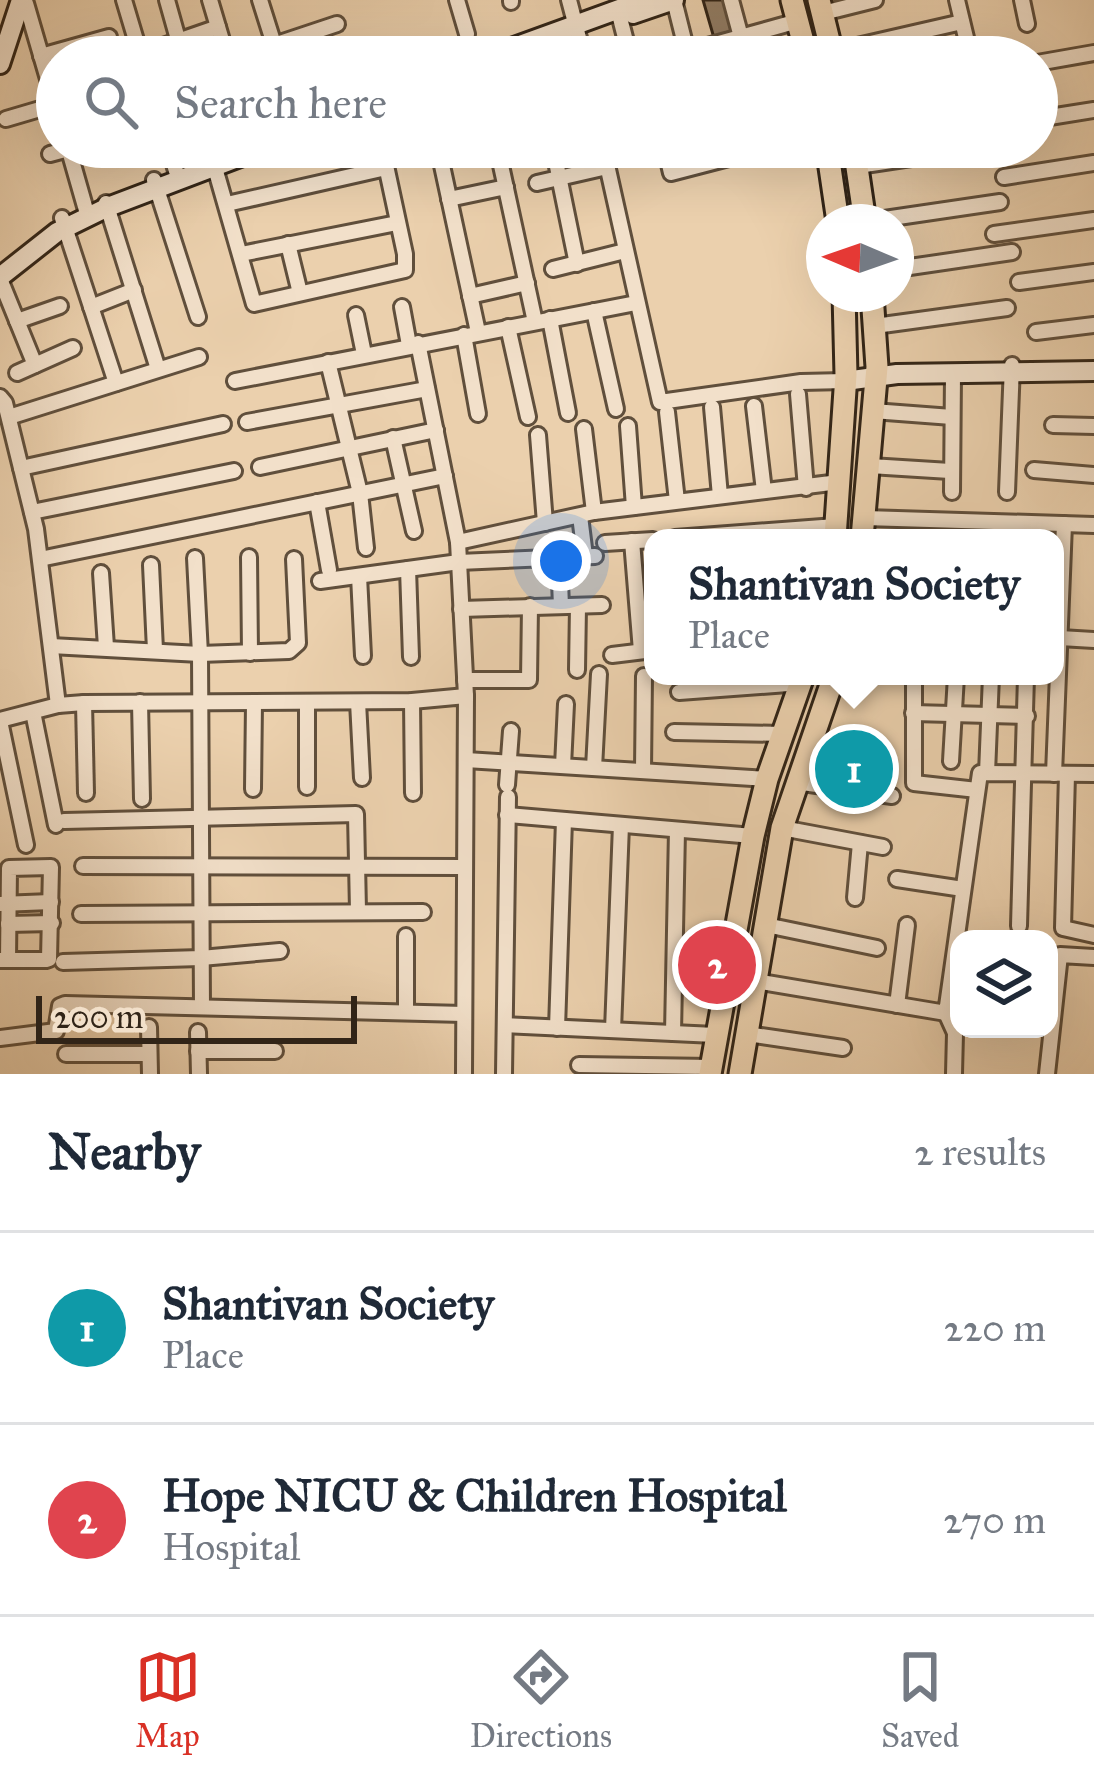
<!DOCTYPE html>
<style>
body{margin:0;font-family:"IM FELL Great Primer",serif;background:#f6f6f7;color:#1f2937}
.controls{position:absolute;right:36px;bottom:36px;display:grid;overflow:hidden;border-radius:24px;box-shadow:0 12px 48px #0002}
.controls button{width:108px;height:108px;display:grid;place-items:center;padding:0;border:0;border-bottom:3px solid #e0e1e3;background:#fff;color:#1f2937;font:60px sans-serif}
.compass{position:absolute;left:806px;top:204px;width:108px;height:108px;border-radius:50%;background:#fff;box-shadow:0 12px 48px #0002;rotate:272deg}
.scale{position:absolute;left:36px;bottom:30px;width:321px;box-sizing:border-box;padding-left:12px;border:6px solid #312417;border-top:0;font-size:33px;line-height:42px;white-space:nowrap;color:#312417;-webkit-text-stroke:9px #f2e0ca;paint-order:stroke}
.you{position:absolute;left:561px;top:561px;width:42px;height:42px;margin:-30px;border:9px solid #fff;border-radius:50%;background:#1a73e8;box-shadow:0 0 0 18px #1a73e833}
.badge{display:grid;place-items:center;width:78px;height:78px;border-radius:50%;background:#d93025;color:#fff;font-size:39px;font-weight:700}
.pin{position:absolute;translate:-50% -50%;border:6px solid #fff;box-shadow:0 3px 12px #0006}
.popup{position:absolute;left:644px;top:529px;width:420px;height:156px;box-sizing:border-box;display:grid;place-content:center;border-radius:24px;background:#fff;filter:drop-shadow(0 3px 9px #0005);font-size:39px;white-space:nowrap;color:#747a83}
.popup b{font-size:45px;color:#1f2937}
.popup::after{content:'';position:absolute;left:50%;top:100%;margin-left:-24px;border:24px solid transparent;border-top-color:#fff}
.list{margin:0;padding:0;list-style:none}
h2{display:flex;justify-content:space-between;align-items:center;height:156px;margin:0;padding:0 48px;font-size:51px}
h2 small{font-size:39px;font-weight:400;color:#747a83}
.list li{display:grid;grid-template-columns:78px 1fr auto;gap:36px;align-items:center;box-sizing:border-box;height:192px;padding:0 48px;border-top:3px solid #e0e1e3}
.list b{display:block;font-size:45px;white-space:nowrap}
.list p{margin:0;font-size:39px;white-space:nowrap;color:#747a83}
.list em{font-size:39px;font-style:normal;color:#747a83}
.icon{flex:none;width:66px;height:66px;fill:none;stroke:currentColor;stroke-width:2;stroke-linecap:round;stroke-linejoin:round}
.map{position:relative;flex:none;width:1094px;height:1074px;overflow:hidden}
.search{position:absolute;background:#fff;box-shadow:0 12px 48px #0002;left:36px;right:36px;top:36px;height:132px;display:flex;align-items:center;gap:30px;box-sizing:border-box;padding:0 42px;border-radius:66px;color:#747a83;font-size:45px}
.sheet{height:540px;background:#fff}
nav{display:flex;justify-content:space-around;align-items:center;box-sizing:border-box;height:168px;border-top:3px solid #e0e1e3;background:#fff;font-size:33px;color:#747a83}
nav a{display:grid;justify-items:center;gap:6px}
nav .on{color:#d93025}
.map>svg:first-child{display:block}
</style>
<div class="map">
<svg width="1094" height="1074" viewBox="0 0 1094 1074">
<rect width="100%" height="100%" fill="#ebd0ad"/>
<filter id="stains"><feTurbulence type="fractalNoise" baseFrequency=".00167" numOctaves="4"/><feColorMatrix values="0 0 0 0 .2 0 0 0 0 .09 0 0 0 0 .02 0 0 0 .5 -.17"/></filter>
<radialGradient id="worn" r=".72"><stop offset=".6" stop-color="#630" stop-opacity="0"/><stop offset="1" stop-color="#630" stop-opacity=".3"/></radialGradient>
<!-- building -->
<g fill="#927d65" stroke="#312417" stroke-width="3">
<path d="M703 0H728L737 32 714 38Z"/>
<path d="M814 754 896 763 893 784 811 775Z"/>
<path d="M706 946 728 947 727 973 705 972Z"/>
</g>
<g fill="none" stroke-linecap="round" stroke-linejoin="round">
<!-- street casing -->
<g stroke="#604f3c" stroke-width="20">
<g id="street">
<path d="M25 0 57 110"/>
<path d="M124 0 141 57"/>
<path d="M167 0 183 57"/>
<path d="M210 0 227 57"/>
<path d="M260 0 278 57"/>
<path d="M457 0 467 34"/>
<path d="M511 0V2"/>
<path d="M569 0 584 57"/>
<path d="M674 0 687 52"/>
<path d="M731 0 741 37"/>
<path d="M957 0 968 46"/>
<path d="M1022 0 1027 24"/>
<path d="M823 13 875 0"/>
<path d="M620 18 630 57"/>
<path d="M274 45 337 24"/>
<path d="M831 52 962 22"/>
<path d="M140 54 218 27"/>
<path d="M41 56 109 37"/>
<path d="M668 57 798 21"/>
<path d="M1037 63 1094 53"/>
<path d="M6 119 57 104"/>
<path d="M1037 119 1094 110"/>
<path d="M68 147 88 217"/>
<path d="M169 147 176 171"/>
<path d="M209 147 254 304 405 270V254L382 147"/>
<path d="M438 147 478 332"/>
<path d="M497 147 535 322"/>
<path d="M553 147 577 264"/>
<path d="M603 147 660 402 801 382 845 381"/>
<path d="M665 147 671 173 771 147"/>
<path d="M50 154 76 147"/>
<path d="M858 166 984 147"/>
<path d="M1004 177 1094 163"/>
<path d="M154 180 198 317"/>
<path d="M537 183 607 167"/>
<path d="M449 199 506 187"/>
<path d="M106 203 158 369"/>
<path d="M227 204 386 168"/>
<path d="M62 218 116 383"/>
<path d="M864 222 1000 202"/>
<path d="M994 234 1094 220"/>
<path d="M288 244 300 293"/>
<path d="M241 254 397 223"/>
<path d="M553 269 625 251"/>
<path d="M896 269 1012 252"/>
<path d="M0 279 35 365"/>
<path d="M1019 282 1094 272"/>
<path d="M470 296 527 283"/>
<path d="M91 307 134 290"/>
<path d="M402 307 409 345"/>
<path d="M594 311 616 409"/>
<path d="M356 315 364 354"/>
<path d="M550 319 568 413"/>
<path d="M17 321 60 306"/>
<path d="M875 326 1007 308"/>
<path d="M508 327 528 417"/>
<path d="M1036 332 1094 325"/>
<path d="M464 335 478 414"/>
<path d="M418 343 458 542 466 696"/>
<path d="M328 362 360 493 366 548"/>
<path d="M17 373 73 348"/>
<path d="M235 381 636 303"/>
<path d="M798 394 806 488"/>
<path d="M0 397 5 403 36 529 58 705"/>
<path d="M754 406 764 491"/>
<path d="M712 407 720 496"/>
<path d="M873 411 952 417"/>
<path d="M667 412 677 501"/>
<path d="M9 417 199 357"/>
<path d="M247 422 427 389"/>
<path d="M1053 425 1094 426"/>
<path d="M628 426 634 507"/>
<path d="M584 429 594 512"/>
<path d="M538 435 545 523"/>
<path d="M393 438 414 531"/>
<path d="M870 466 950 471"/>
<path d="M260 467 436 430"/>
<path d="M21 468 223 424"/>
<path d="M1034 470 1094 475"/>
<path d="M952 492 953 374"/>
<path d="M1007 492 1012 365"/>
<path d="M317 502 329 570"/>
<path d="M32 512 234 471"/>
<path d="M580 516 585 556"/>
<path d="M865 518 1094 525"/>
<path d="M675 538 836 526"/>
<path d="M632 541 641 651"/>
<path d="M458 542 594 512 839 482"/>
<path d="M605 543 653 540"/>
<path d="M249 557 250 653"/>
<path d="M559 557 561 606"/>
<path d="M195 558 200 654 202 1007"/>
<path d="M40 559 445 476"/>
<path d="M151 565 155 650"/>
<path d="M408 569 411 657"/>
<path d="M101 573 106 647"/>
<path d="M359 576 363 656"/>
<path d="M320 581 459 562 595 556"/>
<path d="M461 609 602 605"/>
<path d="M1060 638 1094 640"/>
<path d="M51 646 200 654 289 651 298 643 294 559"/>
<path d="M612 655 653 650"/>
<path d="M577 670 578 606"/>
<path d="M914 676V783L977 790"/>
<path d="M465 680H529L530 606"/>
<path d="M679 692 801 683"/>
<path d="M412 701 413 793"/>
<path d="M140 702 142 799"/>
<path d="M358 702 362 778"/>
<path d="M84 703 86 793"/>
<path d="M33 712 56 825"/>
<path d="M913 713 1027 716"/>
<path d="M0 720 58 705 84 703 412 701 466 696 464 1074"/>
<path d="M0 721 26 845"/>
<path d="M674 732 783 734"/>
<path d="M466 760 767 779"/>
<path d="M951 761 956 676"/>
<path d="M563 766 566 704"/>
<path d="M594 768 599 674"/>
<path d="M643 771 644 676"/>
<path d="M987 773 991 676"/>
<path d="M1054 774 1064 524"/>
<path d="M1067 774 1063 928 1094 935"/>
<path d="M796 782 892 796"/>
<path d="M507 785 511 731"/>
<path d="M307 787V703"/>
<path d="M253 789 254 703"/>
<path d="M507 815 753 836"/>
<path d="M64 821 356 814 358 911"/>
<path d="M782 828 883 847"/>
<path d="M83 866 465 867"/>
<path d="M897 879 963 889"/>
<path d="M855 898 860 843"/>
<path d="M0 904 51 902"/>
<path d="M81 914 423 912"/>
<path d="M8 924 52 923"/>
<path d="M766 925 877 948"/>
<path d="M1019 926 1026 676"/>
<path d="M0 960H46L49 959 51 867 9 868 8 960"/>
<path d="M63 962 201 958 280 951"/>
<path d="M723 1000 755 981 946 1013 980 773 1094 774"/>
<path d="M897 1005 907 925"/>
<path d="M406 1012V936"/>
<path d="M946 1013 955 1033 954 1074"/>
<path d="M505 1025 715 1035"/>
<path d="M149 1027 150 1074"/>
<path d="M557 1028 564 820"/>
<path d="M613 1030 621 825"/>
<path d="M198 1032 199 1074"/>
<path d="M673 1033 677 830"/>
<path d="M747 1034 843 1048"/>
<path d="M0 1038 56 1031 60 1006 65 1004 464 1014"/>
<path d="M198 1051H275"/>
<path d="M66 1054H149"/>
<path d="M579 1065 711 1067"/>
<path d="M504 1074 508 797"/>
<path d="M1047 1074 1060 955 1094 957"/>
</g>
</g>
<!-- secondary casing -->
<g stroke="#312417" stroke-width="24">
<g id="secondary">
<path d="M633 14 674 0"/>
<path d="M487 57 644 0"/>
<path d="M0 64 21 0"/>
<path d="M0 277 57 232 108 207 266 147"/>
<path d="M845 381 897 374 1094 371"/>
</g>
</g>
<!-- primary casing -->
<g stroke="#312417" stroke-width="27">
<g id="primary">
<path d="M792 0 807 57"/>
<path d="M819 0 833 57"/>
<path d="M827 147 838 222"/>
<path d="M854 147 865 222"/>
<path d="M835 538 846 375 844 294"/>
<path d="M862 538 877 367 872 294"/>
<path d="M710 1074 753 836 767 779 803 676"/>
<path d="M740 1074 782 828 834 676"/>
</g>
</g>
<!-- street -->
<use href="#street" stroke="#f2e0ca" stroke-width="14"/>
<!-- secondary -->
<use href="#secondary" stroke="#f2e0ca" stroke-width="18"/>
<!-- primary -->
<use href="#primary" stroke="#ebd0ad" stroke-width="21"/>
</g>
<rect width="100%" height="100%" filter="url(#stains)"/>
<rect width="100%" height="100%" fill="url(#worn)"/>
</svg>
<div class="controls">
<button><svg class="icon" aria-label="layers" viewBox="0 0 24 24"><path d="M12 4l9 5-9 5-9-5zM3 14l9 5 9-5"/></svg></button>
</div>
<svg class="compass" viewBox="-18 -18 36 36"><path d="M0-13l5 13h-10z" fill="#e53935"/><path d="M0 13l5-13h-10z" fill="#747a83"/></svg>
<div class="scale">200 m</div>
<div class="you"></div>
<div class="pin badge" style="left:854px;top:769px;background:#0f9aa8">1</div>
<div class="popup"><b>Shantivan Society</b>Place</div>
<div class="pin badge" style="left:717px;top:965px;background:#e0444e">2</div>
<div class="search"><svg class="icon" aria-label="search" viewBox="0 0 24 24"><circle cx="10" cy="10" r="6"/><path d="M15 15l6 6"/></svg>Search here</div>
</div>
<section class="sheet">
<h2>Nearby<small>2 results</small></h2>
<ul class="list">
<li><span class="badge" style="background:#0f9aa8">1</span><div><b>Shantivan Society</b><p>Place</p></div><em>220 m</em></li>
<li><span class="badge" style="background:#e0444e">2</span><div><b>Hope NICU &amp; Children Hospital</b><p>Hospital</p></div><em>270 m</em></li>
</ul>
</section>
<nav>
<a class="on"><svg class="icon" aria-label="map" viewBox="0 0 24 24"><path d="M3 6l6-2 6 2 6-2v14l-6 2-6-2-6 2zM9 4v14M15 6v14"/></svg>Map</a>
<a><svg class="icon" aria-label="directions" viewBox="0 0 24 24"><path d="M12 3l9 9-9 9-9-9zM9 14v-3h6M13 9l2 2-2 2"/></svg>Directions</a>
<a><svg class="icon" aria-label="saved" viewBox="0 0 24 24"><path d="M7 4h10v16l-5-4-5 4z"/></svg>Saved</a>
</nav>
